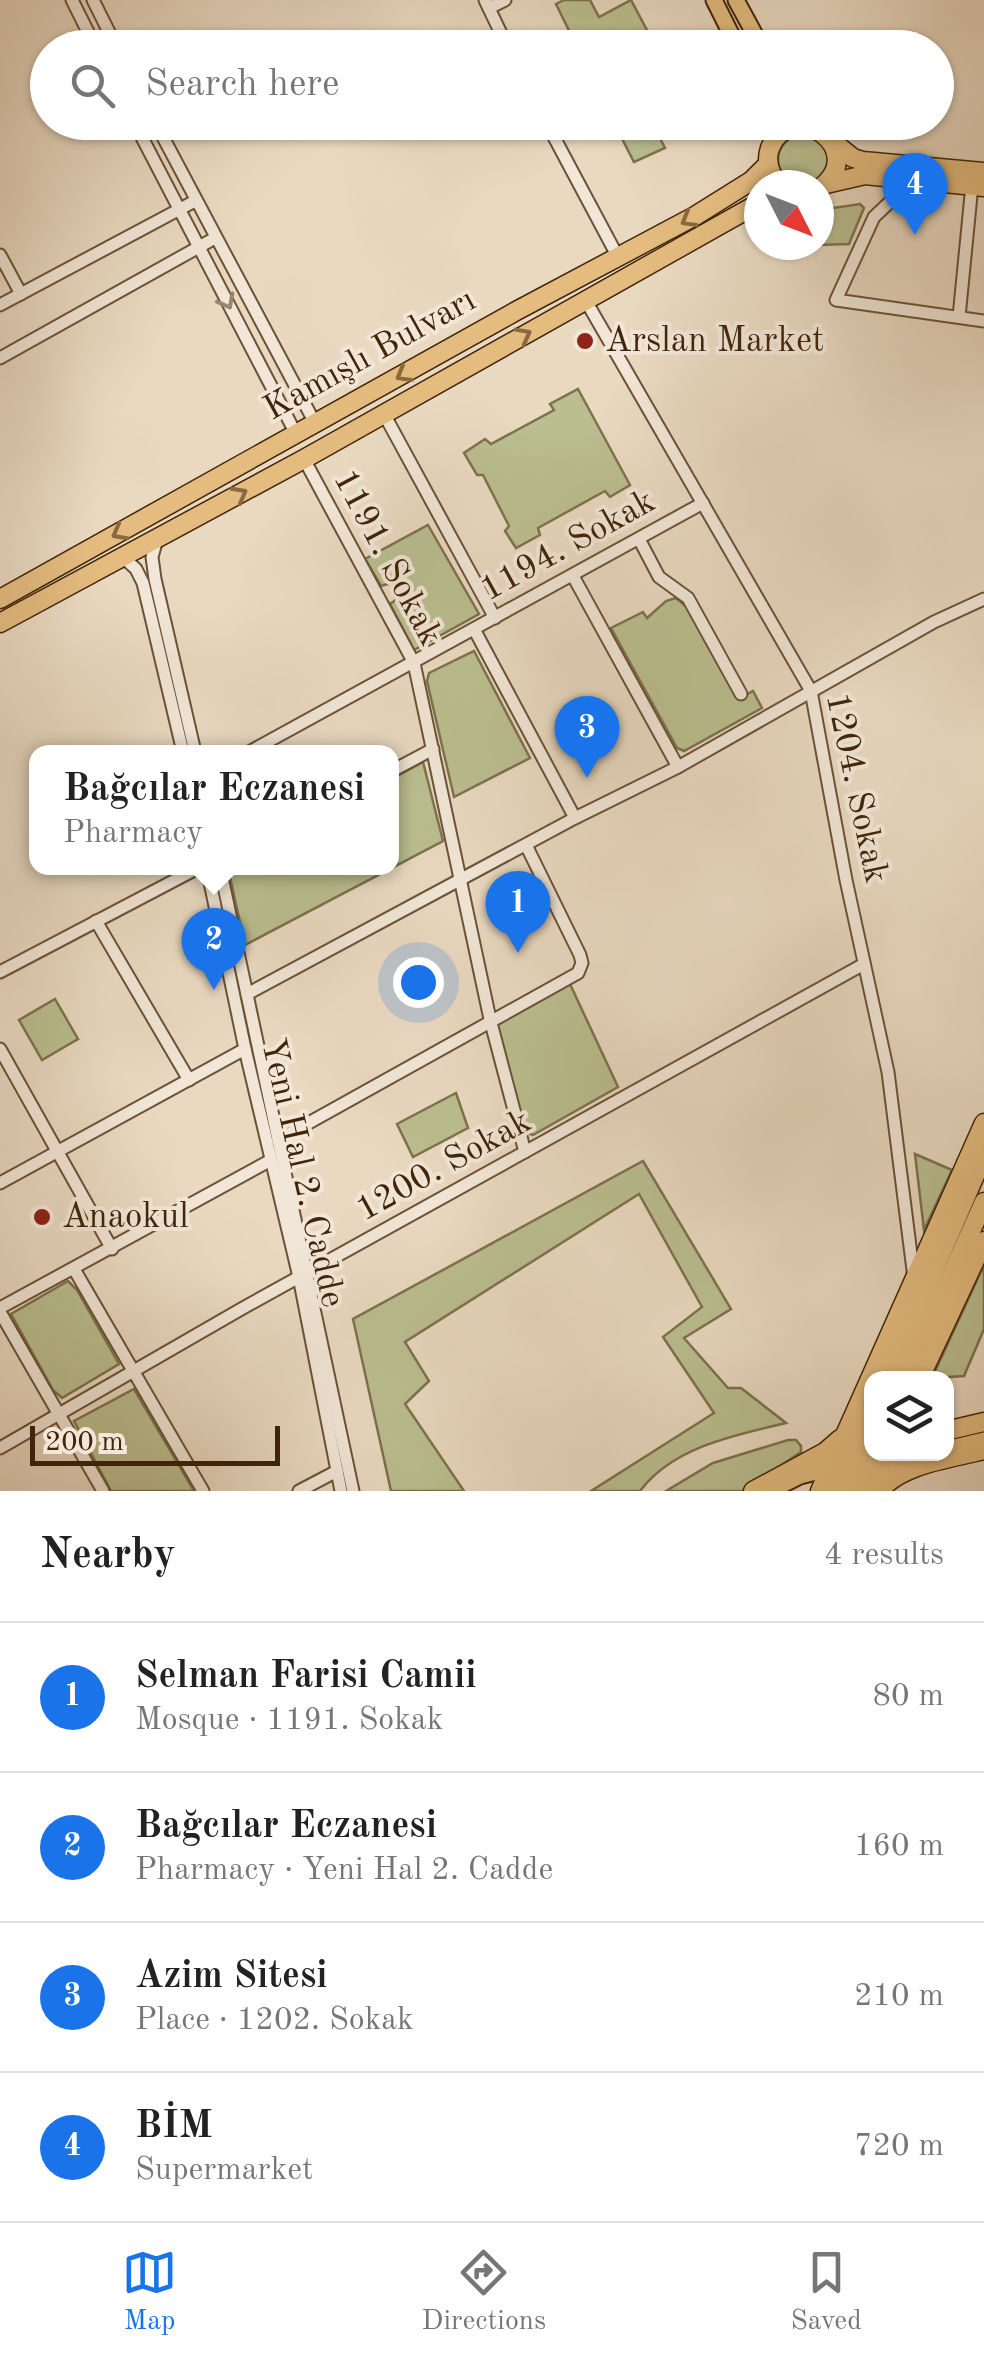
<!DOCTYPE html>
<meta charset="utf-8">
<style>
body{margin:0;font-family:"Old Standard TT",serif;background:#f2f2f2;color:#222}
.controls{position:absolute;right:30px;bottom:30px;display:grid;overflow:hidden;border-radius:20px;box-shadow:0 2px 8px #0004}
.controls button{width:90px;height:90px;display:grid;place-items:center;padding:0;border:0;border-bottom:2px solid #e0e0e0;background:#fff;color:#222;font:50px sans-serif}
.compass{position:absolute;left:744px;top:170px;width:90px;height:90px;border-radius:50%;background:#fff;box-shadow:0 2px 8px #0004;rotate:132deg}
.scale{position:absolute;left:30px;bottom:25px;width:250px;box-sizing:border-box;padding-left:10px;border:5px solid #412508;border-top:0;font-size:28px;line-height:35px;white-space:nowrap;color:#412508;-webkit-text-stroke:8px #f1e6d7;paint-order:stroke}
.you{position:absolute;left:418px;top:982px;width:35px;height:35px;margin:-25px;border:8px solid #fff;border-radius:50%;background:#1a73e8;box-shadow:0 0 0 15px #1a73e833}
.badge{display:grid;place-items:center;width:65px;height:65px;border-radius:50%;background:#1a73e8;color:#fff;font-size:32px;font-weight:700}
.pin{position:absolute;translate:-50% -82px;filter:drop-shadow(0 2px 5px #0008)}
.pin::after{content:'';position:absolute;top:52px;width:35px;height:30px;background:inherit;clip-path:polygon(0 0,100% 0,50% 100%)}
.popup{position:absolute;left:29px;top:745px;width:370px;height:130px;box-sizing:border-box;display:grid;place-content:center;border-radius:20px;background:#fff;filter:drop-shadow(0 2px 8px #0005);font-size:32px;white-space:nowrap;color:#767676}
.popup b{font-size:38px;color:#222}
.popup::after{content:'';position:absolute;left:50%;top:100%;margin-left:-20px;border:20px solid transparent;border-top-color:#fff}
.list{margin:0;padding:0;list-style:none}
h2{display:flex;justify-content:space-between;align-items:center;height:130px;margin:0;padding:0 40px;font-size:42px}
h2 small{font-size:32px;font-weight:400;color:#767676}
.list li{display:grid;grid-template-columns:65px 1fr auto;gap:30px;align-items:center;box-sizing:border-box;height:150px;padding:0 40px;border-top:2px solid #e0e0e0}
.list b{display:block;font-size:38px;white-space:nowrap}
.list p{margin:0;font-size:32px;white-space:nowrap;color:#767676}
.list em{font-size:32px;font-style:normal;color:#767676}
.icon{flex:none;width:55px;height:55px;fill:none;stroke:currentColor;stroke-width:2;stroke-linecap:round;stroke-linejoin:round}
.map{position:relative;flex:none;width:984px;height:1491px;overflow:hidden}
.search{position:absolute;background:#fff;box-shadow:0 2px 8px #0004;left:30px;right:30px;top:30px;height:110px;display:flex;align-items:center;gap:25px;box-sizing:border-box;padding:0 35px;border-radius:55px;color:#767676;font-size:38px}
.sheet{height:730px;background:#fff}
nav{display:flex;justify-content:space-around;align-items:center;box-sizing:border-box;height:140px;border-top:2px solid #e0e0e0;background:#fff;font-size:28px;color:#767676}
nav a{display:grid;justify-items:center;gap:5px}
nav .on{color:#1a73e8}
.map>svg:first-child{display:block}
</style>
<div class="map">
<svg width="984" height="1491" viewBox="0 0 984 1491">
<rect width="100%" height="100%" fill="#e9d9c1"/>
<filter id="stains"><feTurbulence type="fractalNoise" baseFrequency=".002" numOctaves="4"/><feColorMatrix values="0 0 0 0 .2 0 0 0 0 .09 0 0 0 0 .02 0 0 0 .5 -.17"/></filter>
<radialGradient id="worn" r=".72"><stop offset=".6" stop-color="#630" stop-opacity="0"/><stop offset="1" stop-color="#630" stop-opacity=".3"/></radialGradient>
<!-- green -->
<g fill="#babe90" stroke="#7e724c" stroke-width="2.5">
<path d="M564 0H590L599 17 631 0 656 47H577L556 4Z"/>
<path d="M614 123H652L665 148 634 162Z"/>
<circle cx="803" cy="160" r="25"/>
<path d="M860 204 864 208 849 244 819 245V210Z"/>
<path d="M578 389 630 485 610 497 605 491 538 528 540 535 516 548 505 531 509 526 483 475H477L464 453 485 439 491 444 554 410 550 404Z"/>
<path d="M428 525 479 614 414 650 390 604 400 597 391 583 381 586 365 559Z"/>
<path d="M676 598 688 608 740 698 753 691 762 708 684 751 677 748 611 628 643 612 647 618 666 601Z"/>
<path d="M474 651 530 758 454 797 427 681 429 673Z"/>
<path d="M423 762 443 841 245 945 228 868H392V779Z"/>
<path d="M570 984 618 1087 533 1135 527 1133 492 1023Z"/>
<path d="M55 999 78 1039 42 1060 19 1020Z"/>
<path d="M456 1093 468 1128 413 1157 397 1124Z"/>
<path d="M915 1154 952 1170 924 1230Z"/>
<path d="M643 1161 731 1309 684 1338 728 1388H741L786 1423C735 1435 673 1447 640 1491H591L714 1413 663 1337 702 1307 639 1194 405 1342 429 1381 405 1404 464 1491H391L353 1319Z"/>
<path d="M984 1265V1329L964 1376 932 1378Z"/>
<path d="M68 1281 77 1290 119 1364 62 1398 53 1390 11 1314Z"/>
<path d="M134 1389 194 1491H111L74 1421Z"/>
<path d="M788 1440H796L801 1446V1452L743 1491H666L713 1463Z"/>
</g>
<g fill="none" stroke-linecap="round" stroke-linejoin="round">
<!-- minor casing -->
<g stroke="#6b5236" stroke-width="15">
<g id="minor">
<path d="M72 0 96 48"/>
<path d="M93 0 117 48"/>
<path d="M485 0 508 48"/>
<path d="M489 8 505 0"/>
<path d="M134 122 296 434"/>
<path d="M155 122 316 425"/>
<path d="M546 122 619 259"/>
<path d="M914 200 893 199 874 217 836 300 984 321"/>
<path d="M0 255 21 294"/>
<path d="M586 301 811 691 846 880 888 1072 914 1278"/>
<path d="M0 305 195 201"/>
<path d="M959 317 972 185"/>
<path d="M0 358 215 238"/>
<path d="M384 414 495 618"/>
<path d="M304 459 414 663 490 1019 525 1152"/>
<path d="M157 539 152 557 155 579 195 752"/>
<path d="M639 539 659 577 688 598 741 694"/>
<path d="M123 557 136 569 143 583 183 752"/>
<path d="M573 576 678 767"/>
<path d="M474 629 575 818"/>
<path d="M249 752 703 503"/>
<path d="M392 771 433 749"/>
<path d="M207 868 245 1049 299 1277 341 1491"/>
<path d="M220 868 353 1491"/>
<path d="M96 921 189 1080"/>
<path d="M0 972 198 868"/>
<path d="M247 994 575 818 678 767 934 622 984 599"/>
<path d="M0 1049 112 1249"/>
<path d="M278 1140 578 973 582 963 580 955 526 845"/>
<path d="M0 1183 245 1049"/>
<path d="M74 1269 203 1491"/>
<path d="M0 1308 271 1160"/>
<path d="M0 1312 103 1491"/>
<path d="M0 1448 243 1308 864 964"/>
<path d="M299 1491 337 1471"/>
</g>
</g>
<!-- major casing -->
<g stroke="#412508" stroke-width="19">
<g id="major">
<path d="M714 0 738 48"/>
<path d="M736 0 762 48"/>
<path d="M946 1449 984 1440"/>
<path d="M892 1463 930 1454"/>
<path d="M770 1491 800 1476 820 1471"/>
</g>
</g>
<!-- highway casing -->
<g stroke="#412508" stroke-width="21">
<g id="highway">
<path d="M832 141 853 158 863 161 984 172"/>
<path d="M826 184 865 175 984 187"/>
<path d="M779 185C770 174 765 162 770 148 792 94 872 151 819 189"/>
<path d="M0 599 518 310 695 216 751 181 768 164"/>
<path d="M0 623 304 459 759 203"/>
<path d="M887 1378 984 1155"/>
<path d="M905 1378 984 1202"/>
<path d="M920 1378 984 1241"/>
<path d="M946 1431 984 1422"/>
<path d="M753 1491 825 1452 840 1439"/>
<path d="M820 1491 984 1123"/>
<path d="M835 1491 872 1413"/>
<path d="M854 1491 872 1452"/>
<path d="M870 1491 887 1454"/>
<path d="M879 1491C903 1463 950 1459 984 1450"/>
</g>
</g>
<!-- minor -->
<use href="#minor" stroke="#f1e6d7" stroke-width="11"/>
<!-- major -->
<use href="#major" stroke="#e4bc80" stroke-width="15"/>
<!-- highway -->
<use href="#highway" stroke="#e4bc80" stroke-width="18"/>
</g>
<!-- one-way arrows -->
<defs><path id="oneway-chevron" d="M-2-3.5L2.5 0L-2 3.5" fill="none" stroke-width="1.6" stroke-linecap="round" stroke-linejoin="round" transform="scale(2.5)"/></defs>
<g stroke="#8a693e">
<use href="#oneway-chevron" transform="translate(688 220) rotate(150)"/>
<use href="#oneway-chevron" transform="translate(524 335) rotate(-28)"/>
<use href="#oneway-chevron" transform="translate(403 375) rotate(150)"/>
<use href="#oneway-chevron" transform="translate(240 494) rotate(-29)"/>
<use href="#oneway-chevron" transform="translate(119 533) rotate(151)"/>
</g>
<use stroke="#998670" href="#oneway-chevron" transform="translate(227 302) rotate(62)"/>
<!-- markers -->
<g fill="#8f2418" stroke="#f1e6d7" stroke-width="4">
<circle cx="585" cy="341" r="10"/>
<circle cx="42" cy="1217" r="10"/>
</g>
<g text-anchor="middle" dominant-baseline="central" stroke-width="8" stroke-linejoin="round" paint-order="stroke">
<!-- poi labels -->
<g font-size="35" fill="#412508" stroke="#f1e6d7" text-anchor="start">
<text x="605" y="341">Arslan Market</text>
<text x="62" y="1217">Anaokul</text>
</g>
<!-- street labels -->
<g font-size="35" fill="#412508" stroke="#f1e6d7">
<text transform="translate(370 355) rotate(-29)">Kamışlı Bulvarı</text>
<text transform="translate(568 546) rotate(-29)">1194. Sokak</text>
<text transform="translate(387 558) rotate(62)">1191. Sokak</text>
<text transform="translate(856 788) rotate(78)">1204. Sokak</text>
<text transform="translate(444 1166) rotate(-29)">1200. Sokak</text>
<text transform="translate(302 1173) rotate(77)">Yeni Hal 2. Cadde</text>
</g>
</g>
<rect width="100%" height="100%" filter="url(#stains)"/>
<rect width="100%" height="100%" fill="url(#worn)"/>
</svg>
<div class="controls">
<button><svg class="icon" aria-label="layers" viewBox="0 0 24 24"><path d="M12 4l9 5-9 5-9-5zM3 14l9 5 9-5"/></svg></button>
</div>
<svg class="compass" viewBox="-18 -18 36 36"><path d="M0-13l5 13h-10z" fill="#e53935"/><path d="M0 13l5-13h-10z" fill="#767676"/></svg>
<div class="scale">200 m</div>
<div class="you"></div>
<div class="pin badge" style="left:518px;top:953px">1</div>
<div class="pin badge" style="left:214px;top:990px">2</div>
<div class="popup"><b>Bağcılar Eczanesi</b>Pharmacy</div>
<div class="pin badge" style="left:587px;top:778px">3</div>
<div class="pin badge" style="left:915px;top:235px">4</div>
<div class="search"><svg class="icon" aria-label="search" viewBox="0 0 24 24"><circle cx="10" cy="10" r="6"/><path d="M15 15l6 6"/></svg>Search here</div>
</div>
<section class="sheet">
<h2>Nearby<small>4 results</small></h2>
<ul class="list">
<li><span class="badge">1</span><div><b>Selman Farisi Camii</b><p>Mosque · 1191. Sokak</p></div><em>80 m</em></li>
<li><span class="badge">2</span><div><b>Bağcılar Eczanesi</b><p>Pharmacy · Yeni Hal 2. Cadde</p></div><em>160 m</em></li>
<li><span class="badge">3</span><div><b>Azim Sitesi</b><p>Place · 1202. Sokak</p></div><em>210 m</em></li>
<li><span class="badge">4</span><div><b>BİM</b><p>Supermarket</p></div><em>720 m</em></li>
</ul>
</section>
<nav>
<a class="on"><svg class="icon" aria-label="map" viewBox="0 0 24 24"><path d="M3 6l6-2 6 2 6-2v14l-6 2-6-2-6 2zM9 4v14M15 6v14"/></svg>Map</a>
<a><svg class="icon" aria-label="directions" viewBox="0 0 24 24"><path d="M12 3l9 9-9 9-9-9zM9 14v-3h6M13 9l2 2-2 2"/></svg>Directions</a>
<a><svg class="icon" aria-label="saved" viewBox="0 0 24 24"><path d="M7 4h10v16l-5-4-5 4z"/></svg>Saved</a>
</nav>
